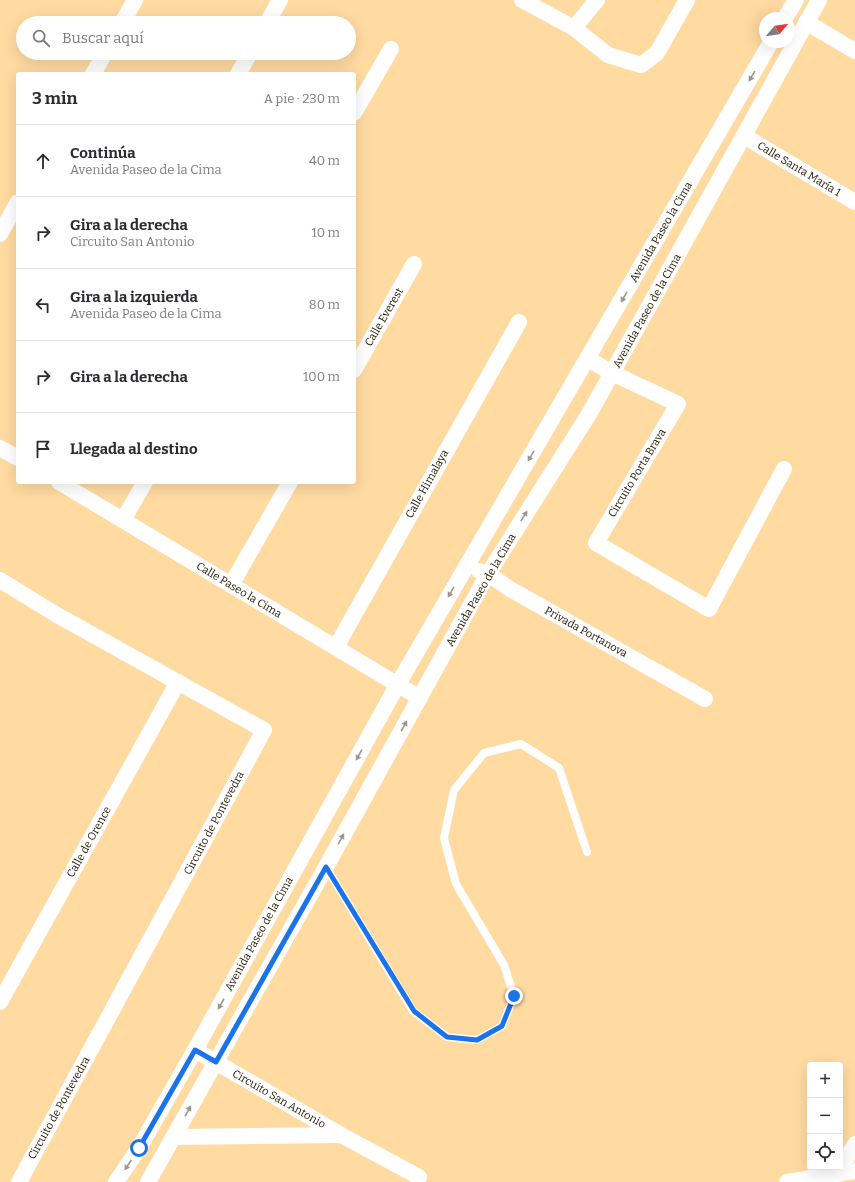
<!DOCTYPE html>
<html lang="es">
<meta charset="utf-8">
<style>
body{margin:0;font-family:Bitter,serif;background:#f2f2f3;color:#2b2b33}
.controls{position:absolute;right:12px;bottom:12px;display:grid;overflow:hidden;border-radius:4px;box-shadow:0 4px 16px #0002}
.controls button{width:36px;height:36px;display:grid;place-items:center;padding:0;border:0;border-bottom:1px solid #e1e1e2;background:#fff;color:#2b2b33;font:20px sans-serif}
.compass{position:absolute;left:759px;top:12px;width:36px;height:36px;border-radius:50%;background:#fff;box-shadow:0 4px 16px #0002;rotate:61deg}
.stop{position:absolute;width:12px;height:12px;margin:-9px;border:3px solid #1a73e8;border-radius:50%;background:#fff}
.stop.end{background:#1a73e8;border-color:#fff;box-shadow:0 1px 4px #0008}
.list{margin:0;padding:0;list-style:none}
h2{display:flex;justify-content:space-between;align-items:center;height:52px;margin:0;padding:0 16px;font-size:17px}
h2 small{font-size:13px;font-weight:400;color:#7c7c81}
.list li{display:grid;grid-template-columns:26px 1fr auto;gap:12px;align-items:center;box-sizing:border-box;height:72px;padding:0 16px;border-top:1px solid #e1e1e2}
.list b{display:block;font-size:15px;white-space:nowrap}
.list p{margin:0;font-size:13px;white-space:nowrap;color:#7c7c81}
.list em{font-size:13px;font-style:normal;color:#7c7c81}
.icon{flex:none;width:22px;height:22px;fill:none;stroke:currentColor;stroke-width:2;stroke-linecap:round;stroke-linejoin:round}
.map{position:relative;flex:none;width:855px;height:1182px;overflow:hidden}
.search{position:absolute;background:#fff;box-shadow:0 4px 16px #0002;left:16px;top:16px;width:340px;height:44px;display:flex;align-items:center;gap:10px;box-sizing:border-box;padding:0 14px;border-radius:22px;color:#7c7c81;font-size:15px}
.panel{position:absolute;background:#fff;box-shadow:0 4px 16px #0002;left:16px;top:72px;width:340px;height:412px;border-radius:4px}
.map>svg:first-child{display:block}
</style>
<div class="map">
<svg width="855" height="1182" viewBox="0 0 855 1182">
<rect width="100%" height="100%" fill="#ffdaa1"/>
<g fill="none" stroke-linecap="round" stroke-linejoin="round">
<!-- service -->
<path stroke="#fff" stroke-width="8" d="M326 867 413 1011 447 1037 477 1040 502 1026 514 996 504 965 456 884 444 838 454 790 484 753 521 744 559 768 587 852"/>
<!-- minor -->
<g stroke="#fff" stroke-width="16">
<path d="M522 0 574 28"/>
<path d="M597 0 574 28 608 55 641 65 657 53 687 0"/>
<path d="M785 18 796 0"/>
<path d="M806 22 855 51"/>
<path d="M122 23 135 0"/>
<path d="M267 23 280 0"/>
<path d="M93 74 105 53"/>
<path d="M238 74 250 53"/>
<path d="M354 113 391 49"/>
<path d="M744 136 855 202"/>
<path d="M0 234 18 202"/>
<path d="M588 359 612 373 678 404 596 543 709 609 784 469"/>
<path d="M354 370 414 264"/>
<path d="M0 448 18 458"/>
<path d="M59 482 420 698"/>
<path d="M123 520 145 482"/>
<path d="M479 571 488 574 510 589 705 699"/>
<path d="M0 580 57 615 264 730 19 1182"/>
<path d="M231 585 290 482"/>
<path d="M336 647 519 322"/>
<path d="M0 1002 178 682"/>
<path d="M195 1050 341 1135 419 1177"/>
<path d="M173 1137 341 1135"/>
<path d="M837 1174 855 1144"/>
<path d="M116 1182 139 1148 195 1050 398 684 771 42"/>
<path d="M148 1182 326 867 488 574 589 414 612 373 819 0"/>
<path d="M787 1182 855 1171"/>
</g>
</g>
<!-- one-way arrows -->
<defs><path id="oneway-solid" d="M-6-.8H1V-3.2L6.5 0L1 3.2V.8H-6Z"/></defs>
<g fill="#9c968d">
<use href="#oneway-solid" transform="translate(752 76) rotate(120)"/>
<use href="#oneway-solid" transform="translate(624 297) rotate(120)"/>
<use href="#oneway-solid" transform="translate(531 456) rotate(121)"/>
<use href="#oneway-solid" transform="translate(524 516) rotate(-58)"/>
<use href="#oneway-solid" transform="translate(451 592) rotate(120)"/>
<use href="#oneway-solid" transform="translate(404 726) rotate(-61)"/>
<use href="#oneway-solid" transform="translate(359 755) rotate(119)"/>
<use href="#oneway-solid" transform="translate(341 839) rotate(-61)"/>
<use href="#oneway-solid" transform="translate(221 1004) rotate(119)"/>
<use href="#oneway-solid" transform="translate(188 1111) rotate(-61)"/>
<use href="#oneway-solid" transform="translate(128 1165) rotate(124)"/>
</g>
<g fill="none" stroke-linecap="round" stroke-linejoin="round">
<!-- route -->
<path stroke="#1a73e8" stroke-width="5" d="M139 1148 195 1050 216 1062 326 867 414 1011 447 1037 477 1040 502 1026 514 996"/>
</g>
<g text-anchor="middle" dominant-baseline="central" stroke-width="3" stroke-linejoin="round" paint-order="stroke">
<!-- street labels -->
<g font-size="11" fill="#241601" stroke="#fff">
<text transform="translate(799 169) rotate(31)">Calle Santa María 1</text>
<text transform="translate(661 232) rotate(-60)">Avenida Paseo la Cima</text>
<text transform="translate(647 311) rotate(-61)">Avenida Paseo de la Cima</text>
<text transform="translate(384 317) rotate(-60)">Calle Everest</text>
<text transform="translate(637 473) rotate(-59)">Circuito Porta Brava</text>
<text transform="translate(427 484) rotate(-61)">Calle Himalaya</text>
<text transform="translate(239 590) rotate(31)">Calle Paseo la Cima</text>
<text transform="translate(481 590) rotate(-60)">Avenida Paseo de la Cima</text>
<text transform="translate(586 632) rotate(29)">Privada Portanova</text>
<text transform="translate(214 823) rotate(-62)">Circuito de Pontevedra</text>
<text transform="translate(89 842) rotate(-61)">Calle de Orence</text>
<text transform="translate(259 934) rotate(-61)">Avenida Paseo de la Cima</text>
<text transform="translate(279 1099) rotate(30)">Circuito San Antonio</text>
<text transform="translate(59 1108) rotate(-61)">Circuito de Pontevedra</text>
</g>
</g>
</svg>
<div class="controls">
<button>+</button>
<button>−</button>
<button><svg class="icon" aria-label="locate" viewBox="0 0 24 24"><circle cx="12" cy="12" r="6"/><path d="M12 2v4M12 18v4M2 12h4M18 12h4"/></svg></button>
</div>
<svg class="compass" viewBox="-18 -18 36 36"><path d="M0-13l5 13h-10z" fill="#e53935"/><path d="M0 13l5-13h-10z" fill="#7c7c81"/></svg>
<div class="stop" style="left:139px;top:1148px"></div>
<div class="stop end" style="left:514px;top:996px"></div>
<div class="search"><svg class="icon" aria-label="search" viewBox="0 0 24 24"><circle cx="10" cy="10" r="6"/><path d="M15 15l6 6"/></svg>Buscar aquí</div>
<section class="panel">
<h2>3 min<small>A pie · 230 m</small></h2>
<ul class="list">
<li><svg class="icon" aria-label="ahead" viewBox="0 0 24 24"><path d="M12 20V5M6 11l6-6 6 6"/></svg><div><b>Continúa</b><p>Avenida Paseo de la Cima</p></div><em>40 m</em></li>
<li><svg class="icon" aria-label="right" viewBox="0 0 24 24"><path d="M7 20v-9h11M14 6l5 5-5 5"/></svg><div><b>Gira a la derecha</b><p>Circuito San Antonio</p></div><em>10 m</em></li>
<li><svg class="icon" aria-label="left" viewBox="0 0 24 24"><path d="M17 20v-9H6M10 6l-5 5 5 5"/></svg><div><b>Gira a la izquierda</b><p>Avenida Paseo de la Cima</p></div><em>80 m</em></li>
<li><svg class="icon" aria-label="right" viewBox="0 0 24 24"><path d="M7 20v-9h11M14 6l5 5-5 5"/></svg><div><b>Gira a la derecha</b></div><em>100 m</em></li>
<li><svg class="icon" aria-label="arrive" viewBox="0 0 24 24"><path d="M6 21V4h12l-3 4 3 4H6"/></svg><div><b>Llegada al destino</b></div></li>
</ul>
</section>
</div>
